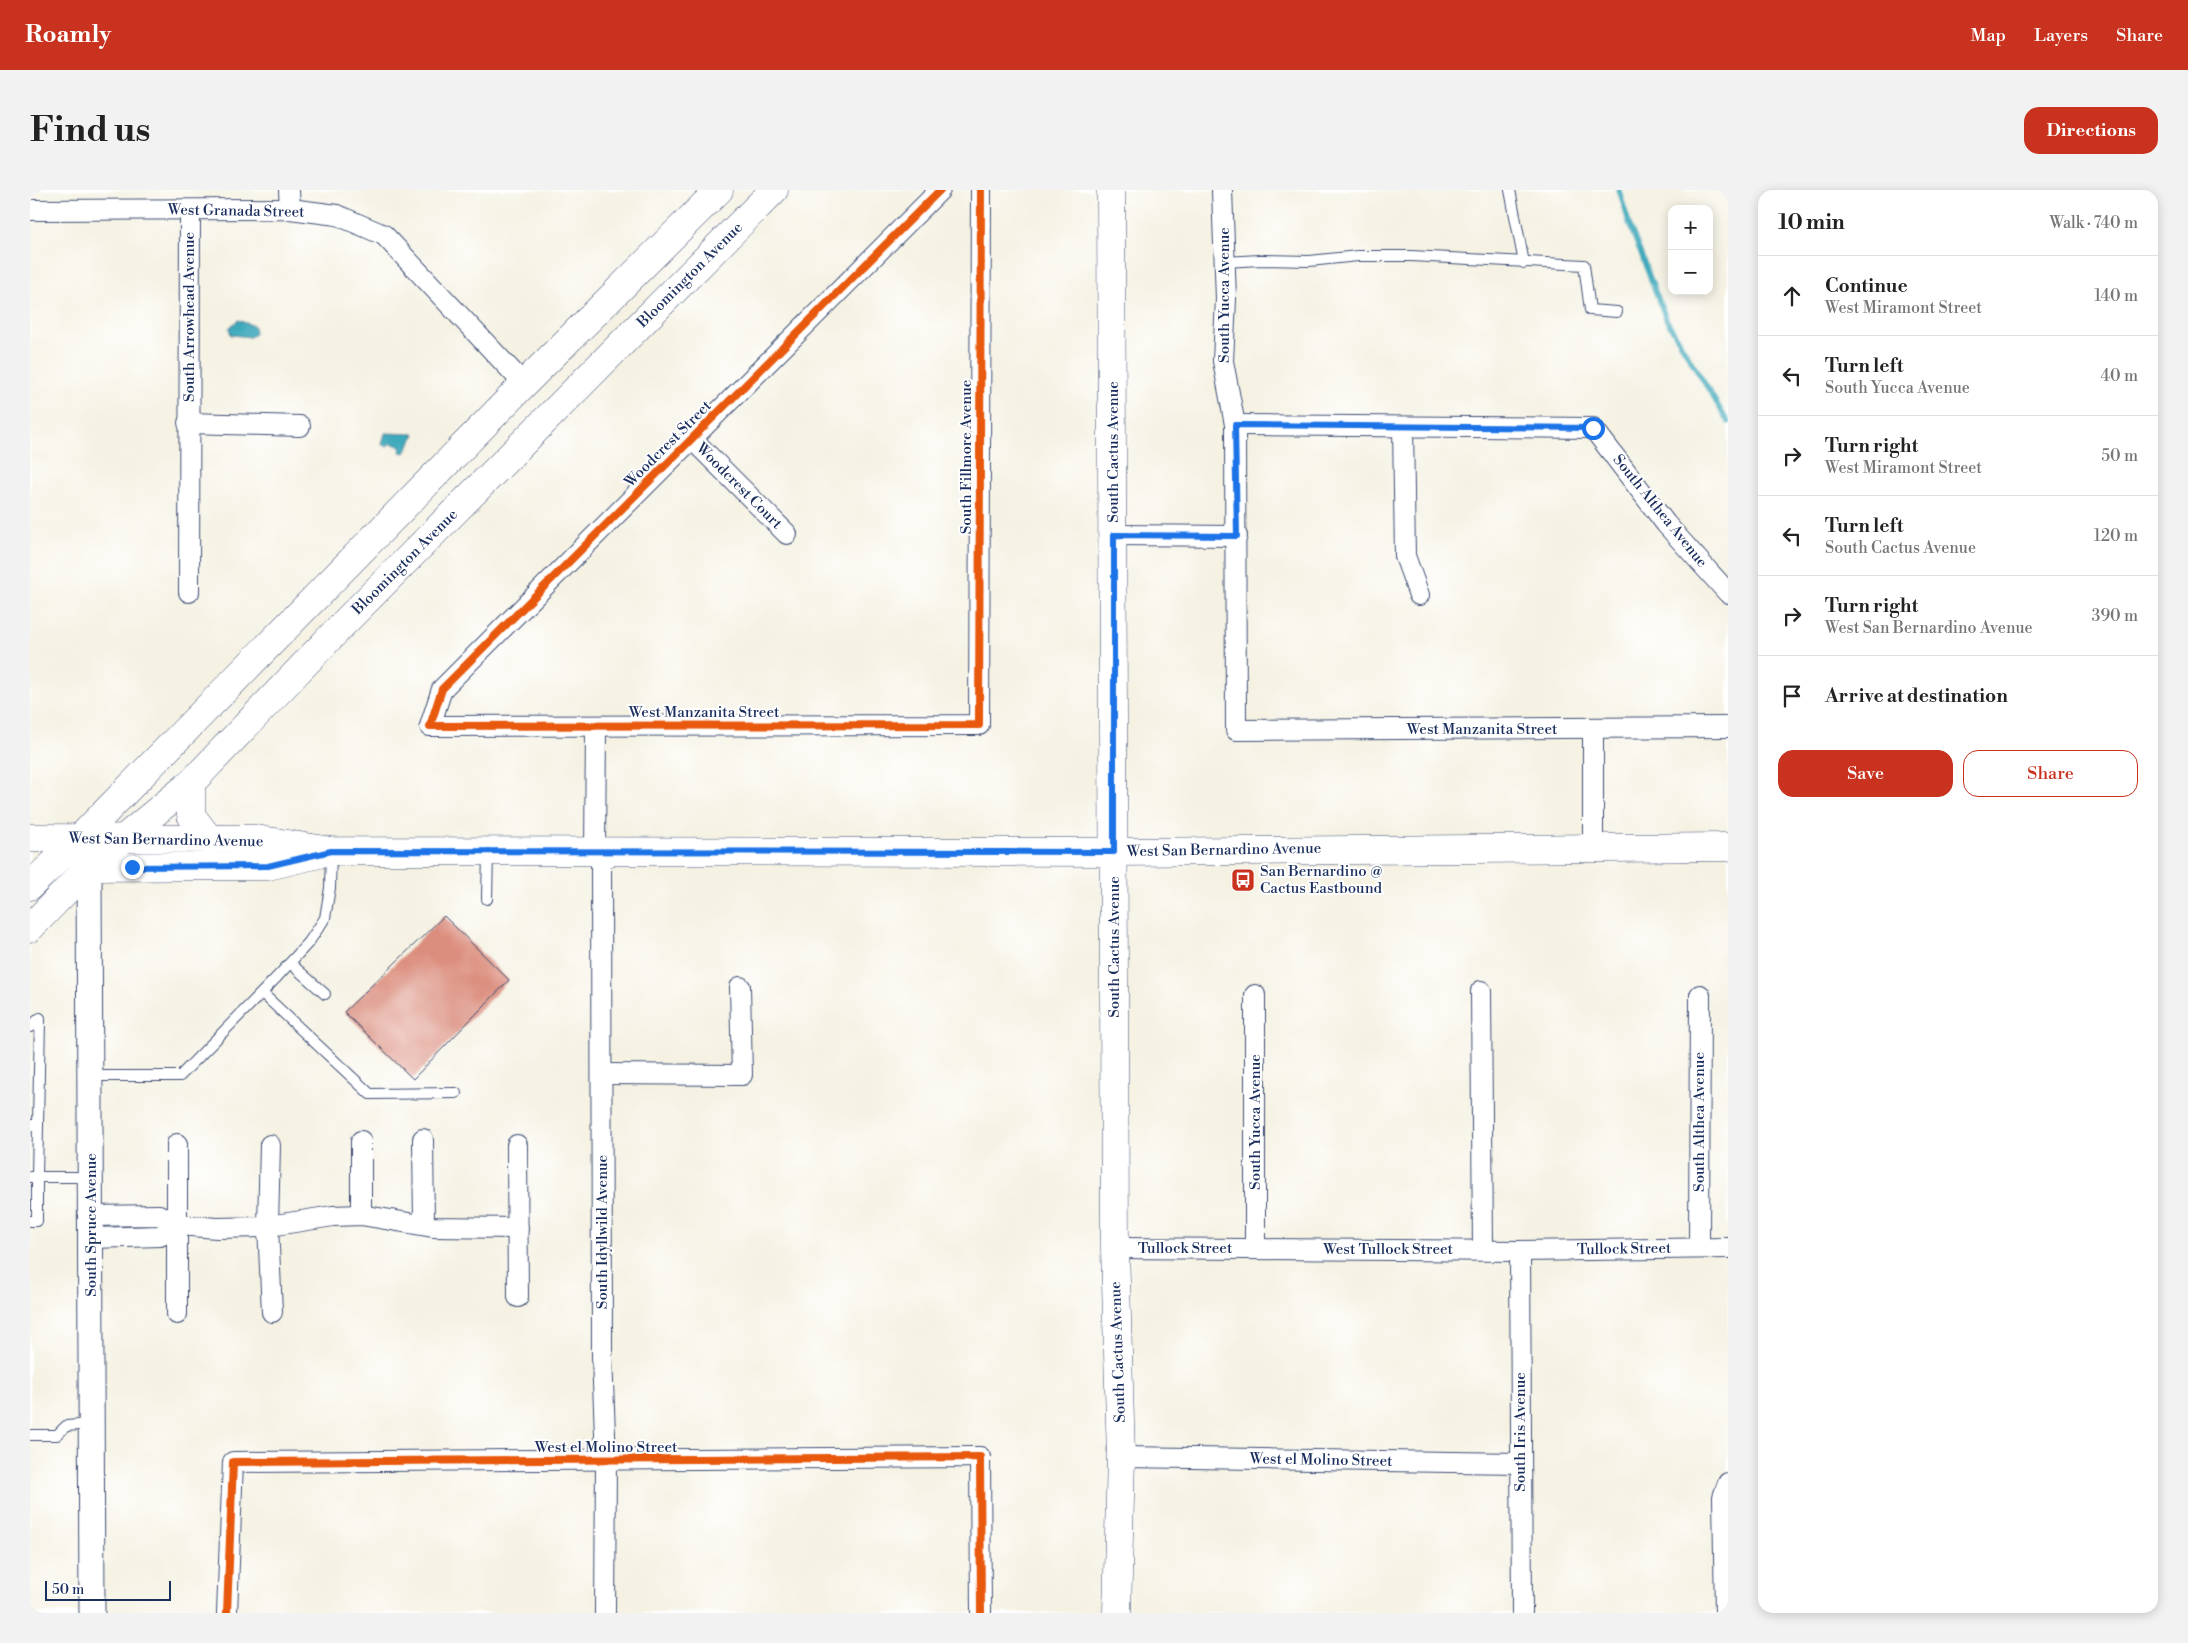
<!DOCTYPE html>
<meta charset="utf-8">
<style>
body{margin:0;font-family:"Libre Bodoni",serif;background:#f2f2f2;color:#222}
.controls{position:absolute;right:15px;top:15px;display:grid;overflow:hidden;border-radius:10px;box-shadow:0 2px 12px #0003}
.controls button{width:45px;height:45px;display:grid;place-items:center;padding:0;border:0;border-bottom:1px solid #e0e0e0;background:#fff;color:#222;font:25px sans-serif}
.scale{position:absolute;left:15px;bottom:12px;width:126px;box-sizing:border-box;padding-left:5px;border:2px solid #1b2f5e;border-top:0;font-size:14px;line-height:18px;white-space:nowrap;color:#1b2f5e;-webkit-text-stroke:4px #fff;paint-order:stroke}
.stop{position:absolute;width:15px;height:15px;margin:-11px;border:4px solid #1a73e8;border-radius:50%;background:#fff}
.stop.end{background:#1a73e8;border-color:#fff;box-shadow:0 1px 5px #0008}
.list{margin:0;padding:0;list-style:none}
h2{display:flex;justify-content:space-between;align-items:center;height:65px;margin:0;padding:0 20px;font-size:21px}
h2 small{font-size:16px;font-weight:400;color:#767676}
.list li{display:grid;grid-template-columns:32px 1fr auto;gap:15px;align-items:center;box-sizing:border-box;height:80px;padding:0 20px;border-top:1px solid #e0e0e0}
.list b{display:block;font-size:19px;white-space:nowrap}
.list p{margin:0;font-size:16px;white-space:nowrap;color:#767676}
.list em{font-size:16px;font-style:normal;color:#767676}
.actions{display:flex;gap:10px;padding:15px 20px}
.actions a{flex:1;padding:11px 0;border:1px solid #c8321e;border-radius:15px;text-align:center;font-size:18px;color:#c8321e}
.actions .main{background:#c8321e;color:#fff}
.icon{flex:none;width:28px;height:28px;fill:none;stroke:currentColor;stroke-width:2;stroke-linecap:round;stroke-linejoin:round}
.map{position:relative;flex:none;width:1698px;height:1423px;overflow:hidden;border-radius:15px}
header{display:flex;align-items:center;gap:30px;box-sizing:border-box;height:70px;padding:0 25px;background:#c8321e;color:#fff}
header strong{font-size:24px}
nav{display:flex;gap:28px;margin-inline-start:auto;font-size:18px}
.intro{display:flex;align-items:center;justify-content:space-between;box-sizing:border-box;height:120px;padding:0 30px}
h1{margin:0;font-size:35px}
.button{padding:12px 22px;border-radius:15px;background:#c8321e;color:#fff;font-size:18px;font-weight:700}
main{display:flex;gap:30px;padding:0 30px}
aside{flex:1;background:#fff;border-radius:15px;box-shadow:0 2px 12px #0003}
.map>svg:first-child{display:block}
</style>
<header>
<strong>Roamly</strong>
<nav><a>Map</a><a>Layers</a><a>Share</a></nav>
</header>
<div class="intro"><h1>Find us</h1><a class="button">Directions</a></div>
<main>
<div class="map">
<svg width="1698" height="1423" viewBox="0 0 1698 1423">
<rect width="100%" height="100%" fill="#fff"/>
<filter id="ink" filterUnits="userSpaceOnUse"><feTurbulence type="fractalNoise" baseFrequency=".02" numOctaves="2"/><feDisplacementMap in="SourceGraphic" scale="10" xChannelSelector="R" yChannelSelector="G"/><feConvolveMatrix kernelMatrix="1 2 1 2 8 2 1 2 1" color-interpolation-filters="sRGB"/></filter>
<filter id="wash" filterUnits="userSpaceOnUse"><feTurbulence type="fractalNoise" baseFrequency=".0096" numOctaves="4" result="noise"/><feDisplacementMap in="SourceGraphic" scale="20" xChannelSelector="R" yChannelSelector="G"/><feGaussianBlur stdDeviation="1.12" result="paint"/><feColorMatrix in="noise" values="0 0 0 0 0 0 0 0 0 0 0 0 0 0 0 0 0 1.4 0 .05"/><feComposite in="paint" operator="in"/></filter>
<g filter="url(#wash)">
<rect width="100%" height="100%" fill="#f5f2e3"/>
<!-- water -->
<g fill="#3ca9bb" stroke="#2c6c8c">
<path d="M208 130 224 136 225 144 220 147 201 145 199 138Z"/>
<path d="M355 243 385 244 375 263 370 262 371 257 361 253 357 256 352 255Z"/>
</g>
<g fill="none" stroke-linecap="round" stroke-linejoin="round">
<!-- stream -->
<path stroke="#3ca9bb" stroke-width="5" d="M1589 0 1600 36 1636 129 1698 232"/>
</g>
<g id="blocks">
<!-- building -->
<path fill="#db8e7e" d="M414 726 479 790 383 889 314 822Z"/>
</g>
</g>
<g filter="url(#ink)">
<use href="#blocks" fill-opacity="0" stroke="#3c4c72" stroke-width="1"/>
<g fill="none" stroke-linecap="round" stroke-linejoin="round">
<!-- service casing -->
<g stroke="#3c4c72" stroke-width="12">
<g id="service">
<path d="M1480 0 1494 73"/>
<path d="M1195 72 1230 70 1279 71 1328 66H1381L1554 75 1560 120 1587 122"/>
<path d="M457 709 458 662"/>
<path d="M260 773 295 804"/>
<path d="M232 803 340 904 426 903"/>
<path d="M0 837 10 828 8 935"/>
<path d="M60 886H150L247 787 279 752 295 728 300 698 301 662"/>
<path d="M0 935H8L7 987H61"/>
<path d="M0 987H7V1031H0"/>
<path d="M0 1245H27L36 1236 62 1234"/>
</g>
</g>
<!-- minor casing -->
<g stroke="#3c4c72" stroke-width="22">
<g id="minor">
<path d="M259 0 260 19"/>
<path d="M910 0 412 499 400 536 949 535 951 0"/>
<path d="M1192 0 1196 109 1193 171 1205 235 1206 540 1698 537"/>
<path d="M0 20 260 19 307 25 354 45 494 194"/>
<path d="M158 233 270 236"/>
<path d="M1205 235 1563 238 1636 334 1698 403"/>
<path d="M1373 237 1375 366 1389 405"/>
<path d="M662 249 757 344"/>
<path d="M1084 345 1207 346"/>
<path d="M159 402 160 20"/>
<path d="M1563 539V657"/>
<path d="M565 661 566 537"/>
<path d="M571 661 572 1166 576 1271 575 1423"/>
<path d="M1451 801 1453 1060"/>
<path d="M1225 805V1058"/>
<path d="M572 884 712 885 710 797"/>
<path d="M393 949 394 1035"/>
<path d="M331 951V1025"/>
<path d="M147 954V1124"/>
<path d="M240 955 238 1036 242 1122"/>
<path d="M487 955 488 1107"/>
<path d="M61 1026 129 1025 148 1035 187 1038 233 1037 303 1026 331 1025 403 1037 488 1038"/>
<path d="M62 1048 130 1046 148 1035"/>
<path d="M1085 1058 1490 1061 1698 1058"/>
<path d="M1669 1058 1670 805"/>
<path d="M1490 1061 1492 1423"/>
<path d="M1091 1267 1490 1273"/>
<path d="M197 1423 203 1272 950 1267 951 1423"/>
<path d="M1695 1423 1693 1307 1698 1293"/>
</g>
</g>
<!-- tertiary casing -->
<g stroke="#3c4c72" stroke-width="27">
<path id="tertiary" d="M49 649 59 677 62 1423"/>
</g>
<!-- secondary casing -->
<g stroke="#3c4c72" stroke-width="29">
<g id="secondary">
<path d="M1081 0 1085 1058 1091 1267 1087 1423"/>
<path d="M161 593V625L180 650"/>
<path d="M0 648 226 649 301 661 1083 662 1698 657"/>
<path d="M54 677 238 676 289 664"/>
<path d="M0 696 49 649 494 194 689 0"/>
<path d="M0 738 59 677 161 593 314 433 744 0"/>
</g>
</g>
<!-- service -->
<use href="#service" stroke="#fff" stroke-width="10"/>
<!-- minor -->
<use href="#minor" stroke="#fff" stroke-width="20"/>
<!-- tertiary -->
<use href="#tertiary" stroke="#fff" stroke-width="25"/>
<!-- secondary -->
<use href="#secondary" stroke="#fff" stroke-width="28"/>
<!-- cycleway casing -->
<g stroke="#fff" stroke-width="11">
<g id="cycleway">
<path d="M910 0 412 499 400 536 949 535 951 0"/>
<path d="M197 1423 203 1272 950 1267 951 1423"/>
</g>
</g>
<!-- cycleway -->
<use href="#cycleway" stroke="#e8590c" stroke-width="8"/>
</g>
</g>
<g fill="none" stroke-linecap="round" stroke-linejoin="round" filter="url(#ink)">
<!-- route -->
<path stroke="#1a73e8" stroke-width="6" d="M102 677 238 676 301 661 1084 662V345L1207 346 1205 235 1563 238"/>
</g>
<!-- icons -->
<defs>
<g id="bus-square" transform="scale(1.25)"><rect x="-9" y="-9" width="18" height="18" rx="4" fill="#c8321e" stroke="#fff"/><path d="M-5-6H5V4H4V6H2V4H-2V6H-4V4H-5ZM-3.5-4V0h7V-4ZM-3.5 1.2v1.5H-2V1.2ZM2 1.2v1.5H3.5V1.2Z" fill="#fff"/></g>
</defs>
<g fill-rule="evenodd">
<use href="#bus-square" x="1213" y="690"/>
</g>
<g text-anchor="middle" dominant-baseline="central" stroke-width="4" stroke-linejoin="round" paint-order="stroke">
<!-- street labels -->
<g font-size="15" fill="#1b2f5e" stroke="#fff">
<text transform="translate(206 21) rotate(1)">West Granada Street</text>
<text transform="translate(660 85) rotate(-45)">Bloomington Avenue</text>
<text transform="translate(1194 105) rotate(-90)">South Yucca Avenue</text>
<text transform="translate(159 127) rotate(-90)">South Arrowhead Avenue</text>
<text transform="translate(638 254) rotate(-45)">Woodcrest Street</text>
<text transform="translate(1083 262) rotate(-90)">South Cactus Avenue</text>
<text transform="translate(936 267) rotate(-90)">South Fillmore Avenue</text>
<text transform="translate(709 296) rotate(45)">Woodcrest Court</text>
<text transform="translate(1630 321) rotate(51)">South Althea Avenue</text>
<text transform="translate(375 372) rotate(-45)">Bloomington Avenue</text>
<text x="674" y="522">West Manzanita Street</text>
<text x="1452" y="539">West Manzanita Street</text>
<text transform="translate(136 650) rotate(1)">West San Bernardino Avenue</text>
<text transform="translate(1194 660) rotate(-1)">West San Bernardino Avenue</text>
<text transform="translate(1084 757) rotate(-90)">South Cactus Avenue</text>
<text transform="translate(1225 932) rotate(-90)">South Yucca Avenue</text>
<text transform="translate(1669 932) rotate(-90)">South Althea Avenue</text>
<text transform="translate(61 1035) rotate(-90)">South Spruce Avenue</text>
<text transform="translate(572 1042) rotate(-90)">South Idyllwild Avenue</text>
<text x="1155" y="1058">Tullock Street</text>
<text x="1358" y="1059">West Tullock Street</text>
<text transform="translate(1594 1059) rotate(-1)">Tullock Street</text>
<text transform="translate(1088 1162) rotate(-92)">South Cactus Avenue</text>
<text transform="translate(1490 1242) rotate(-90)">South Iris Avenue</text>
<text x="576" y="1257">West el Molino Street</text>
<text transform="translate(1291 1270) rotate(1)">West el Molino Street</text>
</g>
<!-- poi labels -->
<g font-size="15" fill="#1b2f5e" stroke="#fff" text-anchor="start">
<text x="1230" y="681">San Bernardino @<tspan x="1230" dy="17">Cactus Eastbound</tspan></text>
</g>
</g>
</svg>
<div class="controls">
<button>+</button>
<button>−</button>
</div>
<div class="scale">50 m</div>
<div class="stop" style="left:1563px;top:238px"></div>
<div class="stop end" style="left:102px;top:677px"></div>
</div>
<aside>
<h2>10 min<small>Walk · 740 m</small></h2>
<ul class="list">
<li><svg class="icon" aria-label="ahead" viewBox="0 0 24 24"><path d="M12 20V5M6 11l6-6 6 6"/></svg><div><b>Continue</b><p>West Miramont Street</p></div><em>140 m</em></li>
<li><svg class="icon" aria-label="left" viewBox="0 0 24 24"><path d="M17 20v-9H6M10 6l-5 5 5 5"/></svg><div><b>Turn left</b><p>South Yucca Avenue</p></div><em>40 m</em></li>
<li><svg class="icon" aria-label="right" viewBox="0 0 24 24"><path d="M7 20v-9h11M14 6l5 5-5 5"/></svg><div><b>Turn right</b><p>West Miramont Street</p></div><em>50 m</em></li>
<li><svg class="icon" aria-label="left" viewBox="0 0 24 24"><path d="M17 20v-9H6M10 6l-5 5 5 5"/></svg><div><b>Turn left</b><p>South Cactus Avenue</p></div><em>120 m</em></li>
<li><svg class="icon" aria-label="right" viewBox="0 0 24 24"><path d="M7 20v-9h11M14 6l5 5-5 5"/></svg><div><b>Turn right</b><p>West San Bernardino Avenue</p></div><em>390 m</em></li>
<li><svg class="icon" aria-label="arrive" viewBox="0 0 24 24"><path d="M6 21V4h12l-3 4 3 4H6"/></svg><div><b>Arrive at destination</b></div></li>
</ul>
<div class="actions"><a class="main">Save</a><a>Share</a></div>
</aside>
</main>
